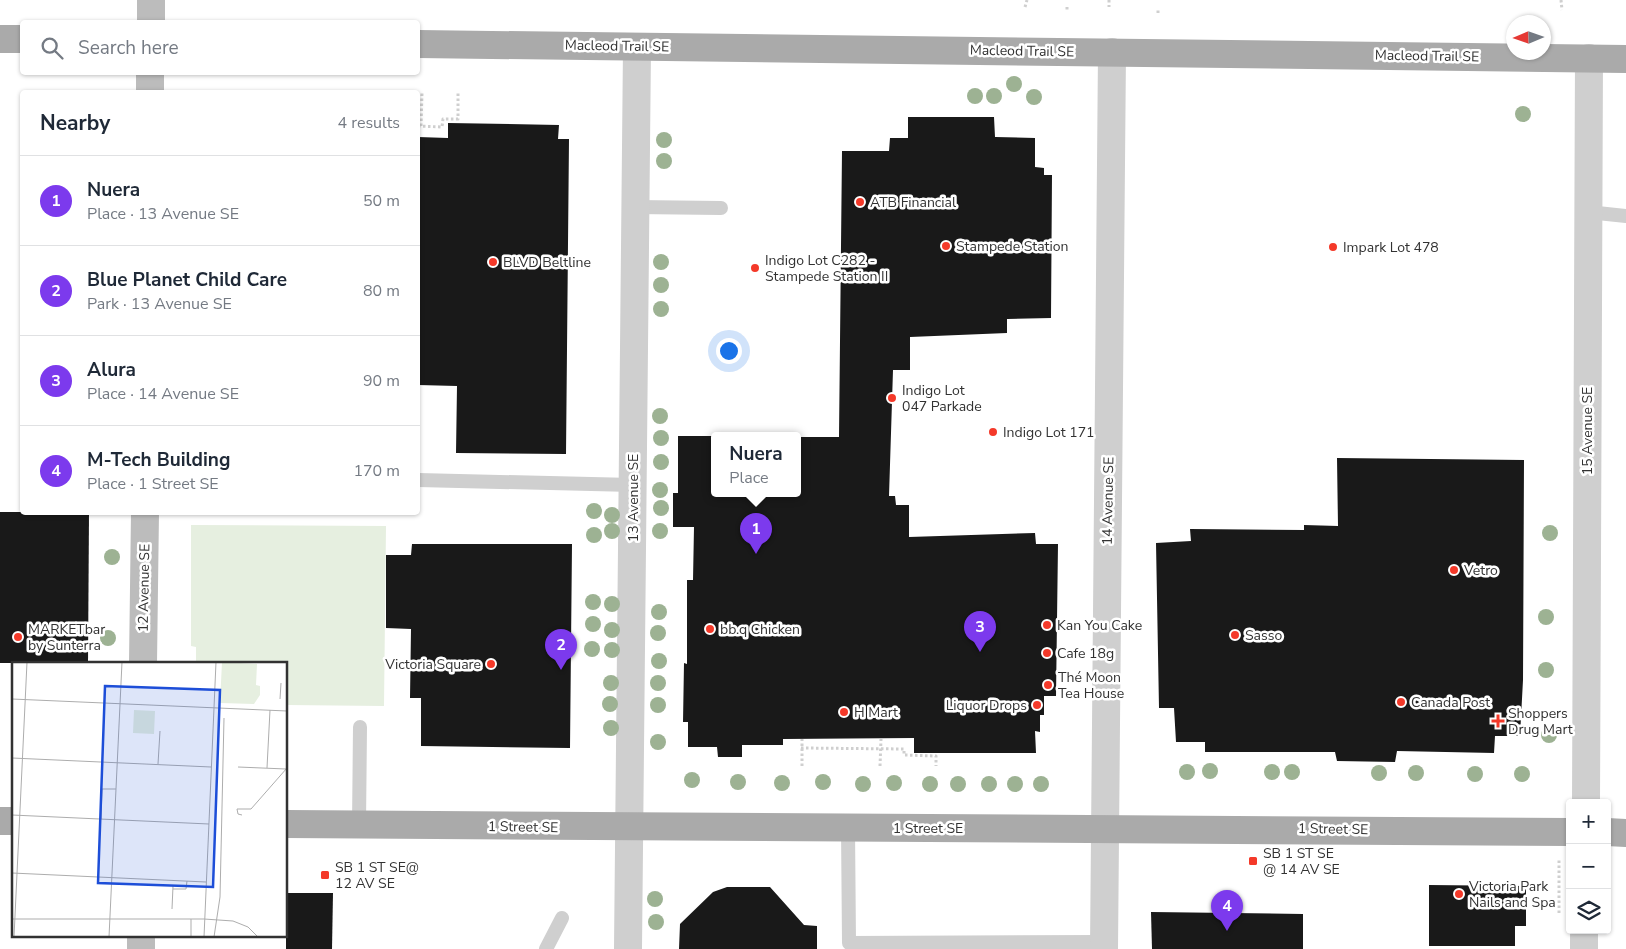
<!DOCTYPE html>
<meta charset="utf-8">
<style>
body{margin:0;font-family:"Nunito Sans",sans-serif;background:#f6f6f7;color:#1f2937}
.controls{position:absolute;right:15px;bottom:15px;display:grid;overflow:hidden;border-radius:5px;box-shadow:0 1px 4px #0004}
.controls button{width:45px;height:45px;display:grid;place-items:center;padding:0;border:0;border-bottom:1px solid #e0e1e3;background:#fff;color:#1f2937;font:25px sans-serif}
.compass{position:absolute;left:1506px;top:15px;width:45px;height:45px;border-radius:50%;background:#fff;box-shadow:0 1px 4px #0004;rotate:268deg}
.you{position:absolute;left:728px;top:350px;width:18px;height:18px;margin:-12px;border:4px solid #fff;border-radius:50%;background:#1a73e8;box-shadow:0 0 0 8px #1a73e833}
.badge{display:grid;place-items:center;width:32px;height:32px;border-radius:50%;background:#7c3aed;color:#fff;font-size:16px;font-weight:700}
.pin{position:absolute;translate:-50% -41px;filter:drop-shadow(0 1px 2px #0008)}
.pin::after{content:'';position:absolute;top:26px;width:18px;height:15px;background:inherit;clip-path:polygon(0 0,100% 0,50% 100%)}
.popup{position:absolute;left:711px;top:432px;width:90px;height:65px;box-sizing:border-box;display:grid;place-content:center;border-radius:5px;background:#fff;filter:drop-shadow(0 1px 4px #0005);font-size:16px;white-space:nowrap;color:#747a83}
.popup b{font-size:19px;color:#1f2937}
.popup::after{content:'';position:absolute;left:50%;top:100%;margin-left:-10px;border:10px solid transparent;border-top-color:#fff}
.list{margin:0;padding:0;list-style:none}
h2{display:flex;justify-content:space-between;align-items:center;height:65px;margin:0;padding:0 20px;font-size:21px}
h2 small{font-size:16px;font-weight:400;color:#747a83}
.list li{display:grid;grid-template-columns:32px 1fr auto;gap:15px;align-items:center;box-sizing:border-box;height:90px;padding:0 20px;border-top:1px solid #e0e1e3}
.list b{display:block;font-size:19px;white-space:nowrap}
.list p{margin:0;font-size:16px;white-space:nowrap;color:#747a83}
.list em{font-size:16px;font-style:normal;color:#747a83}
.icon{flex:none;width:28px;height:28px;fill:none;stroke:currentColor;stroke-width:2;stroke-linecap:round;stroke-linejoin:round}
.map{position:relative;flex:none;width:1626px;height:949px;overflow:hidden}
.search{position:absolute;background:#fff;box-shadow:0 1px 4px #0004;left:20px;top:20px;width:400px;height:55px;display:flex;align-items:center;gap:12px;box-sizing:border-box;padding:0 18px;border-radius:5px;color:#747a83;font-size:19px}
.panel{position:absolute;background:#fff;box-shadow:0 1px 4px #0004;left:20px;top:90px;width:400px;height:425px;border-radius:5px}
.map>svg:first-child{display:block}
</style>
<div class="map">
<svg width="1626" height="949" viewBox="0 0 1626 949">
<rect width="100%" height="100%" fill="#fff"/>
<!-- green -->
<path fill="#e6efe0" d="M191 525 386 526 384 706 286 705V663H196V647L191 646Z"/>
<!-- building -->
<g fill="#191919">
<path d="M908 117H994L995 137 1035 138V167L1044 168V175H1052L1051 318 1007 319V333L910 337V370H893L889 496H895L896 505H909V537L1035 533 1036 544H1058L1056 696H1044V715H1040V732L1035 731 1036 753H914V738L783 739V745H742V757H718L717 747H688V722H683L684 663 687 664V580H693L694 527H673V493H678V436H715V493H797V437H839L842 151H889L890 138H908Z"/>
<path d="M448 123 559 125 558 139H569L566 454 456 453 457 386 418 385V137L448 138Z"/>
<path d="M1337 458 1524 460 1523 680 1520 736H1495L1494 753 1397 751 1395 762 1337 761 1335 752H1205V742H1176L1174 708H1159L1156 543 1191 541 1190 529 1304 530V525L1338 526Z"/>
<path d="M0 512H89L88 663H0Z"/>
<path d="M412 544H572L570 748 421 746V698H410L411 629 386 628V555H411Z"/>
<path d="M1429 885 1526 886V926H1515V946H1429Z"/>
<path d="M727 887H770L804 925 817 926V949H679L680 924 713 892Z"/>
<path d="M286 893H333L332 949H286Z"/>
<path d="M1151 912 1303 914V949H1152Z"/>
</g>
<g fill="none" stroke-linecap="round" stroke-linejoin="round">
<!-- path -->
<g stroke="#cfcfcf" stroke-width="3" stroke-dasharray="2.5 2.5" stroke-linecap="butt">
<path d="M1109 0V7"/>
<path d="M1561 0 1562 10"/>
<path d="M1025 7 1027 0"/>
<path d="M1067 7V12"/>
<path d="M1158 13V8"/>
<path d="M418 126 442 127 443 119H458V93"/>
<path d="M421 126 422 93"/>
<path d="M801 748 904 749V755L936 756V766"/>
<path d="M802 766V739"/>
<path d="M880 766 881 739"/>
<path d="M1559 913V860"/>
</g>
<!-- lane -->
<g stroke="#cfcfcf" stroke-width="14">
<path d="M635 207 721 208"/>
<path d="M1588 212 1626 216"/>
<path d="M418 480 633 485"/>
<path d="M359 825 360 727"/>
<path d="M848 828 849 943 1104 942"/>
<path d="M546 949 562 918"/>
</g>
<!-- street -->
<g stroke="#cfcfcf" stroke-width="28">
<path d="M1586 803 1589 58"/>
<path d="M628 949 637 47"/>
<path d="M1104 949 1112 52"/>
<path d="M1584 949V930"/>
</g>
<!-- secondary -->
<g stroke="#bcbcbc" stroke-width="28">
<path d="M151 22V0"/>
<path d="M150 92V72"/>
<path d="M143 663 145 512"/>
<path d="M141 949V935"/>
</g>
<!-- primary -->
<g stroke="#aaa" stroke-width="28">
<path d="M0 39H22"/>
<path d="M418 44 1626 59"/>
<path d="M0 821H14"/>
<path d="M286 824C714 830 1142 826 1570 832"/>
<path d="M1607 832 1626 833"/>
</g>
</g>
<!-- trees -->
<g fill="#9db293">
<circle cx="1014" cy="84" r="8"/>
<circle cx="975" cy="96" r="8"/>
<circle cx="994" cy="96" r="8"/>
<circle cx="1034" cy="97" r="8"/>
<circle cx="1523" cy="114" r="8"/>
<circle cx="664" cy="140" r="8"/>
<circle cx="664" cy="161" r="8"/>
<circle cx="661" cy="262" r="8"/>
<circle cx="661" cy="285" r="8"/>
<circle cx="661" cy="309" r="8"/>
<circle cx="660" cy="416" r="8"/>
<circle cx="661" cy="438" r="8"/>
<circle cx="661" cy="462" r="8"/>
<circle cx="660" cy="490" r="8"/>
<circle cx="661" cy="508" r="8"/>
<circle cx="594" cy="511" r="8"/>
<circle cx="612" cy="515" r="8"/>
<circle cx="612" cy="531" r="8"/>
<circle cx="660" cy="531" r="8"/>
<circle cx="1550" cy="533" r="8"/>
<circle cx="594" cy="535" r="8"/>
<circle cx="112" cy="557" r="8"/>
<circle cx="593" cy="602" r="8"/>
<circle cx="612" cy="604" r="8"/>
<circle cx="659" cy="612" r="8"/>
<circle cx="1546" cy="617" r="8"/>
<circle cx="593" cy="624" r="8"/>
<circle cx="612" cy="630" r="8"/>
<circle cx="658" cy="633" r="8"/>
<circle cx="108" cy="638" r="8"/>
<circle cx="592" cy="649" r="8"/>
<circle cx="612" cy="650" r="8"/>
<circle cx="659" cy="661" r="8"/>
<circle cx="1546" cy="670" r="8"/>
<circle cx="611" cy="683" r="8"/>
<circle cx="658" cy="683" r="8"/>
<circle cx="610" cy="704" r="8"/>
<circle cx="658" cy="705" r="8"/>
<circle cx="611" cy="728" r="8"/>
<circle cx="1549" cy="735" r="8"/>
<circle cx="658" cy="742" r="8"/>
<circle cx="1210" cy="771" r="8"/>
<circle cx="1187" cy="772" r="8"/>
<circle cx="1272" cy="772" r="8"/>
<circle cx="1292" cy="772" r="8"/>
<circle cx="1379" cy="773" r="8"/>
<circle cx="1416" cy="773" r="8"/>
<circle cx="1475" cy="774" r="8"/>
<circle cx="1522" cy="774" r="8"/>
<circle cx="692" cy="780" r="8"/>
<circle cx="738" cy="782" r="8"/>
<circle cx="823" cy="782" r="8"/>
<circle cx="782" cy="783" r="8"/>
<circle cx="894" cy="783" r="8"/>
<circle cx="863" cy="784" r="8"/>
<circle cx="930" cy="784" r="8"/>
<circle cx="958" cy="784" r="8"/>
<circle cx="989" cy="784" r="8"/>
<circle cx="1015" cy="784" r="8"/>
<circle cx="1041" cy="784" r="8"/>
<circle cx="655" cy="899" r="8"/>
<circle cx="656" cy="922" r="8"/>
</g>
<!-- markers -->
<g fill="#f43929" stroke="#fff" stroke-width="2">
<circle cx="860" cy="202" r="5"/>
<circle cx="946" cy="246" r="5"/>
<circle cx="1333" cy="247" r="5"/>
<circle cx="493" cy="262" r="5"/>
<circle cx="755" cy="268" r="5"/>
<circle cx="892" cy="398" r="5"/>
<circle cx="993" cy="432" r="5"/>
<circle cx="1454" cy="570" r="5"/>
<circle cx="1047" cy="625" r="5"/>
<circle cx="710" cy="629" r="5"/>
<circle cx="1235" cy="635" r="5"/>
<circle cx="18" cy="637" r="5"/>
<circle cx="1047" cy="653" r="5"/>
<circle cx="491" cy="664" r="5"/>
<circle cx="1048" cy="685" r="5"/>
<circle cx="1401" cy="702" r="5"/>
<circle cx="1037" cy="705" r="5"/>
<circle cx="844" cy="712" r="5"/>
<path d="M1495.5 713.5h5v5h5v5h-5v5h-5v-5h-5v-5h5z"/>
<rect x="1248" y="856" width="10" height="10" rx="2.5"/>
<rect x="320" y="870" width="10" height="10" rx="2.5"/>
<circle cx="1459" cy="894" r="5"/>
</g>
<g text-anchor="middle" dominant-baseline="central" stroke-width="5" stroke-linejoin="round" paint-order="stroke">
<!-- street labels -->
<g font-size="14" fill="#323232" stroke="#fff">
<text transform="translate(617 46) rotate(1)">Macleod Trail SE</text>
<text transform="translate(1022 51) rotate(1)">Macleod Trail SE</text>
<text transform="translate(1427 56) rotate(1)">Macleod Trail SE</text>
<text transform="translate(1587 431) rotate(-90)">15 Avenue SE</text>
<text transform="translate(633 498) rotate(-90)">13 Avenue SE</text>
<text transform="translate(1108 501) rotate(-89)">14 Avenue SE</text>
<text transform="translate(144 588) rotate(-89)">12 Avenue SE</text>
<text transform="translate(523 827) rotate(1)">1 Street SE</text>
<text x="928" y="828">1 Street SE</text>
<text transform="translate(1333 829) rotate(1)">1 Street SE</text>
</g>
<!-- poi labels -->
<g font-size="14" fill="#323232" stroke="#fff" text-anchor="start">
<text x="870" y="202">ATB Financial</text>
<text x="956" y="246">Stampede Station</text>
<text x="1343" y="247">Impark Lot 478</text>
<text x="765" y="260">Indigo Lot C282 -<tspan x="765" dy="16">Stampede Station II</tspan></text>
<text x="503" y="262">BLVD Beltline</text>
<text x="902" y="390">Indigo Lot<tspan x="902" dy="16">047 Parkade</tspan></text>
<text x="1003" y="432">Indigo Lot 171</text>
<text x="1464" y="570">Vetro</text>
<text x="1057" y="625">Kan You Cake</text>
<text x="28" y="629">MARKETbar<tspan x="28" dy="16">by Sunterra</tspan></text>
<text x="720" y="629">bb.q Chicken</text>
<text x="1245" y="635">Sasso</text>
<text x="1057" y="653">Cafe 18g</text>
<text x="481" y="664" text-anchor="end">Victoria Square</text>
<text x="1058" y="677">Thé Moon<tspan x="1058" dy="16">Tea House</tspan></text>
<text x="1411" y="702">Canada Post</text>
<text x="1027" y="705" text-anchor="end">Liquor Drops</text>
<text x="854" y="712">H Mart</text>
<text x="1508" y="713">Shoppers<tspan x="1508" dy="16">Drug Mart</tspan></text>
<text x="1263" y="853">SB 1 ST SE<tspan x="1263" dy="16">@ 14 AV SE</tspan></text>
<text x="335" y="867">SB 1 ST SE@<tspan x="335" dy="16">12 AV SE</tspan></text>
<text x="1469" y="886">Victoria Park<tspan x="1469" dy="16">Nails and Spa</tspan></text>
</g>
</g>
<!-- overview -->
<g transform="translate(12 662)">
<rect width="275" height="275" fill="#fff"/>
<path d="M210 0 245 2 244 23 248 24V33L242 42 208 41ZM122 48 143 49 142 72 121 71Z" fill="#e6efe0"/>
<path fill="none" stroke="#adadad" stroke-width="1" d="M0 37 275 49M268 37 269 21M0 96 199 105M146 102 148 69M226 105 274 107M255 106 258 48M0 153 197 162M230 153 226 152 225 147H239L275 106M89 157 90 127H104M0 211 194 220M161 227H174L175 219M160 247 161 224M0 257H192M192 257 221 259 236 265 246 275M2 275 15 0M97 275 110 0M179 275V257M192 275 204 0M202 275 208 235 212 56"/>
<path fill="#1d4ed8" fill-opacity="0.15" stroke="#1d4ed8" stroke-width="2.5" d="M93 24 208 28 201 225 86 221Z"/>
<rect width="275" height="275" fill="none" stroke="#323232" stroke-width="2.5"/>
</g>
</svg>
<div class="controls">
<button>+</button>
<button>−</button>
<button><svg class="icon" aria-label="layers" viewBox="0 0 24 24"><path d="M12 4l9 5-9 5-9-5zM3 14l9 5 9-5"/></svg></button>
</div>
<svg class="compass" viewBox="-18 -18 36 36"><path d="M0-13l5 13h-10z" fill="#e53935"/><path d="M0 13l5-13h-10z" fill="#747a83"/></svg>
<div class="you"></div>
<div class="pin badge" style="left:756px;top:554px">1</div>
<div class="popup"><b>Nuera</b>Place</div>
<div class="pin badge" style="left:561px;top:670px">2</div>
<div class="pin badge" style="left:980px;top:652px">3</div>
<div class="pin badge" style="left:1227px;top:931px">4</div>
<div class="search"><svg class="icon" aria-label="search" viewBox="0 0 24 24"><circle cx="10" cy="10" r="6"/><path d="M15 15l6 6"/></svg>Search here</div>
<section class="panel">
<h2>Nearby<small>4 results</small></h2>
<ul class="list">
<li><span class="badge">1</span><div><b>Nuera</b><p>Place · 13 Avenue SE</p></div><em>50 m</em></li>
<li><span class="badge">2</span><div><b>Blue Planet Child Care</b><p>Park · 13 Avenue SE</p></div><em>80 m</em></li>
<li><span class="badge">3</span><div><b>Alura</b><p>Place · 14 Avenue SE</p></div><em>90 m</em></li>
<li><span class="badge">4</span><div><b>M-Tech Building</b><p>Place · 1 Street SE</p></div><em>170 m</em></li>
</ul>
</section>
</div>
